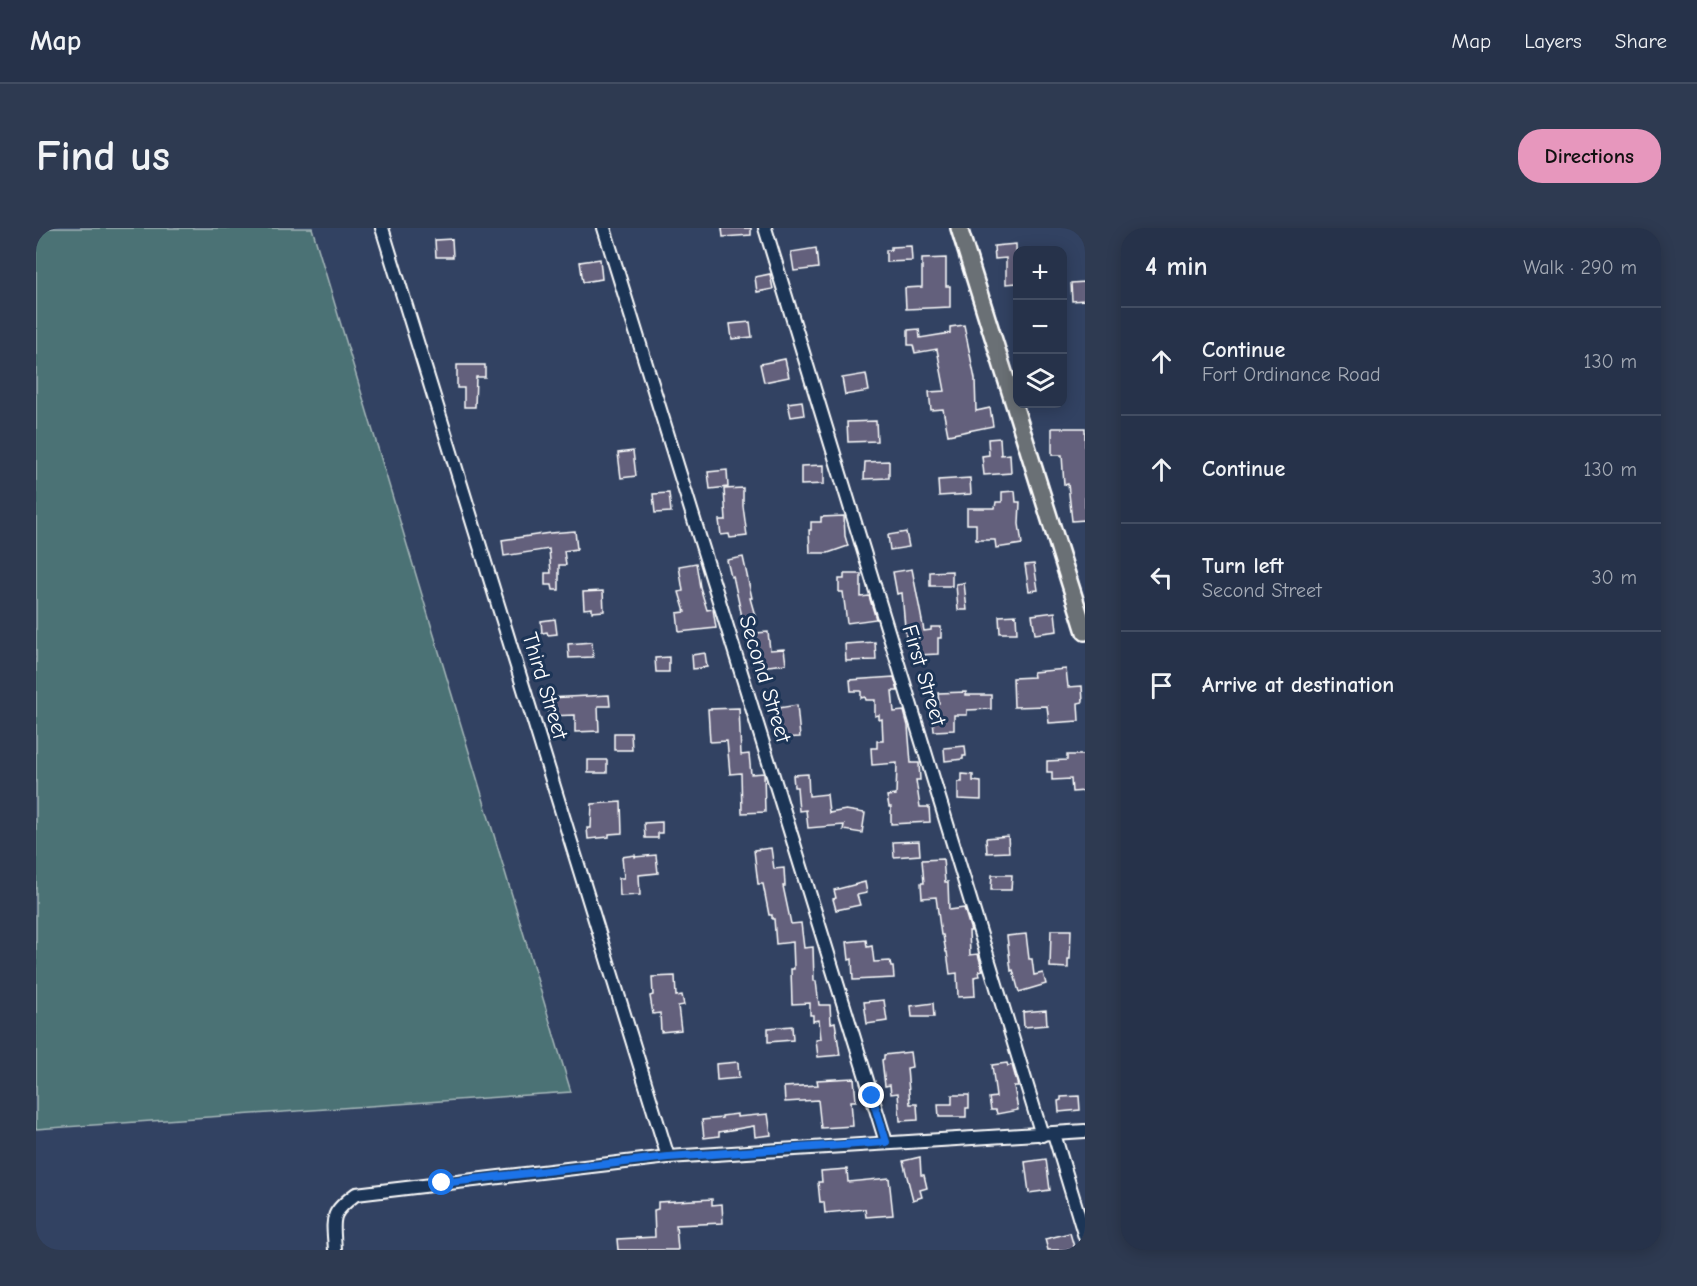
<!DOCTYPE html>
<meta charset="utf-8">
<style>
body{margin:0;font-family:"Comic Neue",sans-serif;background:#2e3a51;color:#f1f3f6}
.controls{position:absolute;right:18px;top:18px;display:grid;overflow:hidden;border-radius:12px;box-shadow:0 3px 15px #0003}
.controls button{width:54px;height:54px;display:grid;place-items:center;padding:0;border:0;border-bottom:2px solid #424d62;background:#26324a;color:#f1f3f6;font:30px sans-serif}
.stop{position:absolute;width:18px;height:18px;margin:-14px;border:4px solid #1a73e8;border-radius:50%;background:#fff}
.stop.end{background:#1a73e8;border-color:#fff;box-shadow:0 2px 6px #0008}
.list{margin:0;padding:0;list-style:none}
h2{display:flex;justify-content:space-between;align-items:center;height:78px;margin:0;padding:0 24px;font-size:26px}
h2 small{font-size:20px;font-weight:400;color:#a4aab5}
.list li{display:grid;grid-template-columns:39px 1fr auto;gap:18px;align-items:center;box-sizing:border-box;height:108px;padding:0 24px;border-top:2px solid #424d62}
.list b{display:block;font-size:22px;white-space:nowrap}
.list p{margin:0;font-size:20px;white-space:nowrap;color:#a4aab5}
.list em{font-size:20px;font-style:normal;color:#a4aab5}
.icon{flex:none;width:33px;height:33px;fill:none;stroke:currentColor;stroke-width:2;stroke-linecap:round;stroke-linejoin:round}
.map{position:relative;flex:none;width:1049px;height:1022px;overflow:hidden;border-radius:24px}
header{display:flex;align-items:center;gap:36px;box-sizing:border-box;height:84px;padding:0 30px;background:#26324a;border-bottom:2px solid #424d62}
header strong{font-size:28px}
nav{display:flex;gap:33px;margin-inline-start:auto;font-size:21px}
.intro{display:flex;align-items:center;justify-content:space-between;box-sizing:border-box;height:144px;padding:0 36px}
h1{margin:0;font-size:42px}
.button{padding:15px 27px;border-radius:24px;background:#e797bd;color:#111;font-size:21px;font-weight:700}
main{display:flex;gap:36px;padding:0 36px}
aside{flex:1;background:#26324a;border-radius:24px;box-shadow:0 3px 15px #0003}
.map>svg:first-child{display:block}
</style>
<header>
<strong>Map</strong>
<nav><a>Map</a><a>Layers</a><a>Share</a></nav>
</header>
<div class="intro"><h1>Find us</h1><a class="button">Directions</a></div>
<main>
<div class="map">
<svg width="1049" height="1022" viewBox="0 0 1049 1022">
<rect width="100%" height="100%" fill="#324262"/>
<filter id="ink" filterUnits="userSpaceOnUse"><feTurbulence type="fractalNoise" baseFrequency=".0167" numOctaves="2"/><feDisplacementMap in="SourceGraphic" scale="12" xChannelSelector="R" yChannelSelector="G"/><feConvolveMatrix kernelMatrix="1 2 1 2 8 2 1 2 1" color-interpolation-filters="sRGB"/></filter>
<g filter="url(#ink)">
<!-- green -->
<path fill="#4c7275" stroke="#a6b8ba" stroke-width="1.5" d="M0 0H276L535 864 0 901Z"/>
<!-- building -->
<g fill="#64607c" stroke="#fff" stroke-width="1.5">
<path d="M686 0H715V7L687 9Z"/>
<path d="M416 11 417 29H400L399 12Z"/>
<path d="M980 16 981 55 970 56V30L959 31 958 18Z"/>
<path d="M875 18 876 33 850 34V22H855V19Z"/>
<path d="M780 20 782 40 758 43 755 24Z"/>
<path d="M910 30V58H914V79L870 81 869 60 886 59V31Z"/>
<path d="M564 31 566 51 547 54 544 34Z"/>
<path d="M734 46 737 61 721 64 719 49Z"/>
<path d="M1049 54V72L1036 73 1035 55Z"/>
<path d="M714 94 716 109 696 111 694 96Z"/>
<path d="M928 97 939 151 940 183 954 180 957 198 912 207 907 181 895 182 893 164 909 163 901 121 879 125 877 117H872V102L883 101 884 110 914 105V99Z"/>
<path d="M749 131 753 149 728 154 724 136Z"/>
<path d="M421 137H449V149H440L439 179H428V160H421Z"/>
<path d="M830 146 833 163 809 167 806 150Z"/>
<path d="M766 173 768 187 755 189 752 175Z"/>
<path d="M840 193 841 213 812 214 811 194Z"/>
<path d="M1016 200H1049V292L1036 293 1032 256 1028 257 1026 227H1016Z"/>
<path d="M964 210 965 227 974 226 975 245 948 247 946 228 953 227 952 211Z"/>
<path d="M597 223 600 248 585 250 582 225Z"/>
<path d="M853 233V250L828 251 829 234Z"/>
<path d="M788 237V256L765 257V238Z"/>
<path d="M691 242 692 259 674 261 672 244Z"/>
<path d="M934 250 935 266 903 268 902 252Z"/>
<path d="M707 260V278L711 308 694 310 693 306 685 307 683 292H690L688 261Z"/>
<path d="M979 263 980 274H984L983 296 986 316 960 320 959 312H940V296H931V280H959L960 274H966V264Z"/>
<path d="M633 265 635 284 619 285 617 266Z"/>
<path d="M808 288 809 308 812 318 792 325H774L773 302H775V294H785V289Z"/>
<path d="M539 303 541 321 528 323 530 337H523V362H517L516 357H509V345H515L513 321 468 328 466 312 514 305Z"/>
<path d="M870 304 873 319 854 322 852 307Z"/>
<path d="M707 329 716 370H714L721 395 708 398 697 348 695 349 691 332Z"/>
<path d="M660 335 664 359 671 382 677 381 680 400 643 404 641 385 649 384 643 364 647 363 643 338Z"/>
<path d="M998 336 1002 362 993 363 989 337Z"/>
<path d="M876 341 888 403 895 402V399H905V410H902V426L882 427 881 411H870L866 365 861 366 857 344Z"/>
<path d="M916 343V358H894V344Z"/>
<path d="M808 346H825V369L833 368 840 391 811 395 807 364H803V351H808Z"/>
<path d="M928 355 931 382H922L920 356Z"/>
<path d="M567 363 568 383 556 384V380L548 381 547 364Z"/>
<path d="M1019 384 1021 403 999 406 996 387Z"/>
<path d="M980 387 981 405H964L963 388Z"/>
<path d="M519 391 521 406 512 407 511 404 506 405 505 393Z"/>
<path d="M732 404 734 422 748 421 750 436 723 439 720 405Z"/>
<path d="M556 414 557 429 533 430 532 416Z"/>
<path d="M839 414 840 432 810 433 809 416Z"/>
<path d="M669 425 671 439 657 441 656 427Z"/>
<path d="M633 429V444H620L619 430Z"/>
<path d="M1030 441 1032 459 1046 458 1047 474 1042 475 1043 493 1013 495 1011 478 978 479 977 450 998 449 997 444Z"/>
<path d="M858 449 862 463H856L858 484 868 483 872 498 875 535H883L884 552H880L884 579H893L894 594 855 596V579H853L851 568 860 567 861 535 836 537 835 520H841V513H847L846 491 843 492V487L839 488V472H830L829 469 825 470V463H815L814 452Z"/>
<path d="M930 464V467H955V481L931 482V487H918V502L898 503 897 492H900L899 475H903L902 465Z"/>
<path d="M573 467 574 478H562L563 503 539 504V487L512 488 511 470Z"/>
<path d="M761 477 764 509 745 510 744 493 740 494 739 484H743L742 480Z"/>
<path d="M703 480 705 527 713 526 715 546 728 545 729 584 706 585 705 545 694 546 691 513 674 514 672 481Z"/>
<path d="M578 505H595L596 522H578Z"/>
<path d="M929 518 930 528H927V531L909 533 908 520Z"/>
<path d="M1031 527H1049V563L1036 564 1035 551 1016 552V544H1011V533L1031 532Z"/>
<rect x="552" y="532" width="19" height="13"/>
<path d="M772 546 773 568 791 566 793 585 810 582 829 585 826 605 807 602 808 597 772 600 770 582 763 583 761 559H758L757 547Z"/>
<path d="M926 546 937 547V553L945 554V572L922 571V554H926Z"/>
<path d="M585 574 586 605 573 606V609L552 611 551 600H555L556 576Z"/>
<path d="M626 594V605H622V610H609L608 595Z"/>
<path d="M972 608 973 624 951 625 950 610Z"/>
<path d="M883 613 884 627 858 629 857 614Z"/>
<path d="M735 620 738 641 748 640 749 658H747L755 696 765 695 768 720 777 719 778 753H780L783 777H794L795 795 799 794 804 827 782 829 780 812 785 811 783 792 777 793V787H774V775L756 776 755 741H758L757 714 740 716 738 691H736V687H733L727 656H722L718 622Z"/>
<path d="M599 627V629L620 627 622 645 603 647 604 667 584 668 583 650H588L586 629Z"/>
<path d="M907 631 909 654H912L913 682 928 680 935 703H933L934 727 942 726 946 740 947 742 943 743 944 748 938 749 939 768 922 769 921 745 914 746 911 724H910L907 707H905L900 669 886 670 885 655H888L886 632Z"/>
<path d="M956 647H976L975 662H955Z"/>
<path d="M829 654 831 665 821 667 824 677 800 682 797 671 800 670 798 662Z"/>
<path d="M1015 702H1035L1034 731H1032V740L1014 739Z"/>
<path d="M990 706 993 731H996L998 747 1007 745 1010 756 983 764 977 742 975 743 971 708Z"/>
<path d="M830 712 831 719 836 718 838 734 854 733 855 739H857L858 750 817 752 816 731 813 732 811 714Z"/>
<path d="M639 748 640 768 646 767 648 777 642 778 645 802 625 804 624 785 617 786 614 768 617 767 616 749Z"/>
<path d="M848 772 851 793 831 796 828 774Z"/>
<path d="M897 775 898 789H876L875 778Z"/>
<path d="M1010 782 1011 797 988 799 987 784Z"/>
<path d="M756 798 757 812 732 814V800Z"/>
<path d="M874 824 876 839 871 840 874 876H881L882 892 864 893 862 865 855 866 854 857 849 858 846 832 848 831V827Z"/>
<path d="M702 834 703 850 681 852 680 836Z"/>
<path d="M971 835 972 838 976 837 982 858H978L982 882 961 886 960 882H955L953 870 960 869 956 837Z"/>
<path d="M818 850 820 873H815L817 898 785 900 782 872 749 874 748 859 782 857 781 852Z"/>
<path d="M916 867H933V880H930V889H903L902 876H916Z"/>
<path d="M1043 868 1044 882 1023 884 1022 873 1025 872V869Z"/>
<path d="M701 886V889L732 886 735 907 719 909 718 898 683 904V908L668 910 666 892 686 890V888Z"/>
<path d="M884 929 885 947H888L891 960 884 962 886 969 877 972 867 933Z"/>
<path d="M1010 931 1014 962 993 965 989 934Z"/>
<path d="M811 941 812 954 853 950 857 987 830 989 829 981 789 985 788 974H784L782 954H786L785 943Z"/>
<path d="M676 971V977L686 976 687 995 640 997 642 1022H582L581 1011 619 1009 618 982 622 981V974Z"/>
<path d="M1034 1005 1039 1022H1012L1009 1011Z"/>
</g>
<g fill="none" stroke-linecap="round" stroke-linejoin="round">
<!-- minor casing -->
<g stroke="#fff" stroke-width="16">
<g id="minor">
<path d="M346 0 632 929"/>
<path d="M568 0 850 914"/>
<path d="M729 0 1006 907"/>
<path d="M1018 906 1049 1009"/>
<path d="M299 1022C297 990 293 986 320 966L632 929 1049 903"/>
</g>
</g>
<!-- major casing -->
<g stroke="#fff" stroke-width="20">
<path id="major" d="M923 0 1049 404"/>
</g>
<!-- minor -->
<use href="#minor" stroke="#1d3557" stroke-width="12"/>
<!-- major -->
<use href="#major" stroke="#6b6f75" stroke-width="15"/>
</g>
</g>
<g fill="none" stroke-linecap="round" stroke-linejoin="round" filter="url(#ink)">
<!-- route -->
<path stroke="#1a73e8" stroke-width="8" d="M406 955 632 929 850 914 836 868"/>
</g>
<g text-anchor="middle" dominant-baseline="central" stroke-width="6" stroke-linejoin="round" paint-order="stroke">
<!-- street labels -->
<g font-size="22" fill="#fff" stroke="#1d3557">
<text transform="translate(888 447) rotate(73)">First Street</text>
<text transform="translate(729 451) rotate(73)">Second Street</text>
<text transform="translate(509 458) rotate(73)">Third Street</text>
</g>
</g>
</svg>
<div class="controls">
<button>+</button>
<button>−</button>
<button><svg class="icon" aria-label="layers" viewBox="0 0 24 24"><path d="M12 4l9 5-9 5-9-5zM3 14l9 5 9-5"/></svg></button>
</div>
<div class="stop" style="left:406px;top:955px"></div>
<div class="stop end" style="left:836px;top:868px"></div>
</div>
<aside>
<h2>4 min<small>Walk · 290 m</small></h2>
<ul class="list">
<li><svg class="icon" aria-label="ahead" viewBox="0 0 24 24"><path d="M12 20V5M6 11l6-6 6 6"/></svg><div><b>Continue</b><p>Fort Ordinance Road</p></div><em>130 m</em></li>
<li><svg class="icon" aria-label="ahead" viewBox="0 0 24 24"><path d="M12 20V5M6 11l6-6 6 6"/></svg><div><b>Continue</b></div><em>130 m</em></li>
<li><svg class="icon" aria-label="left" viewBox="0 0 24 24"><path d="M17 20v-9H6M10 6l-5 5 5 5"/></svg><div><b>Turn left</b><p>Second Street</p></div><em>30 m</em></li>
<li><svg class="icon" aria-label="arrive" viewBox="0 0 24 24"><path d="M6 21V4h12l-3 4 3 4H6"/></svg><div><b>Arrive at destination</b></div></li>
</ul>
</aside>
</main>
